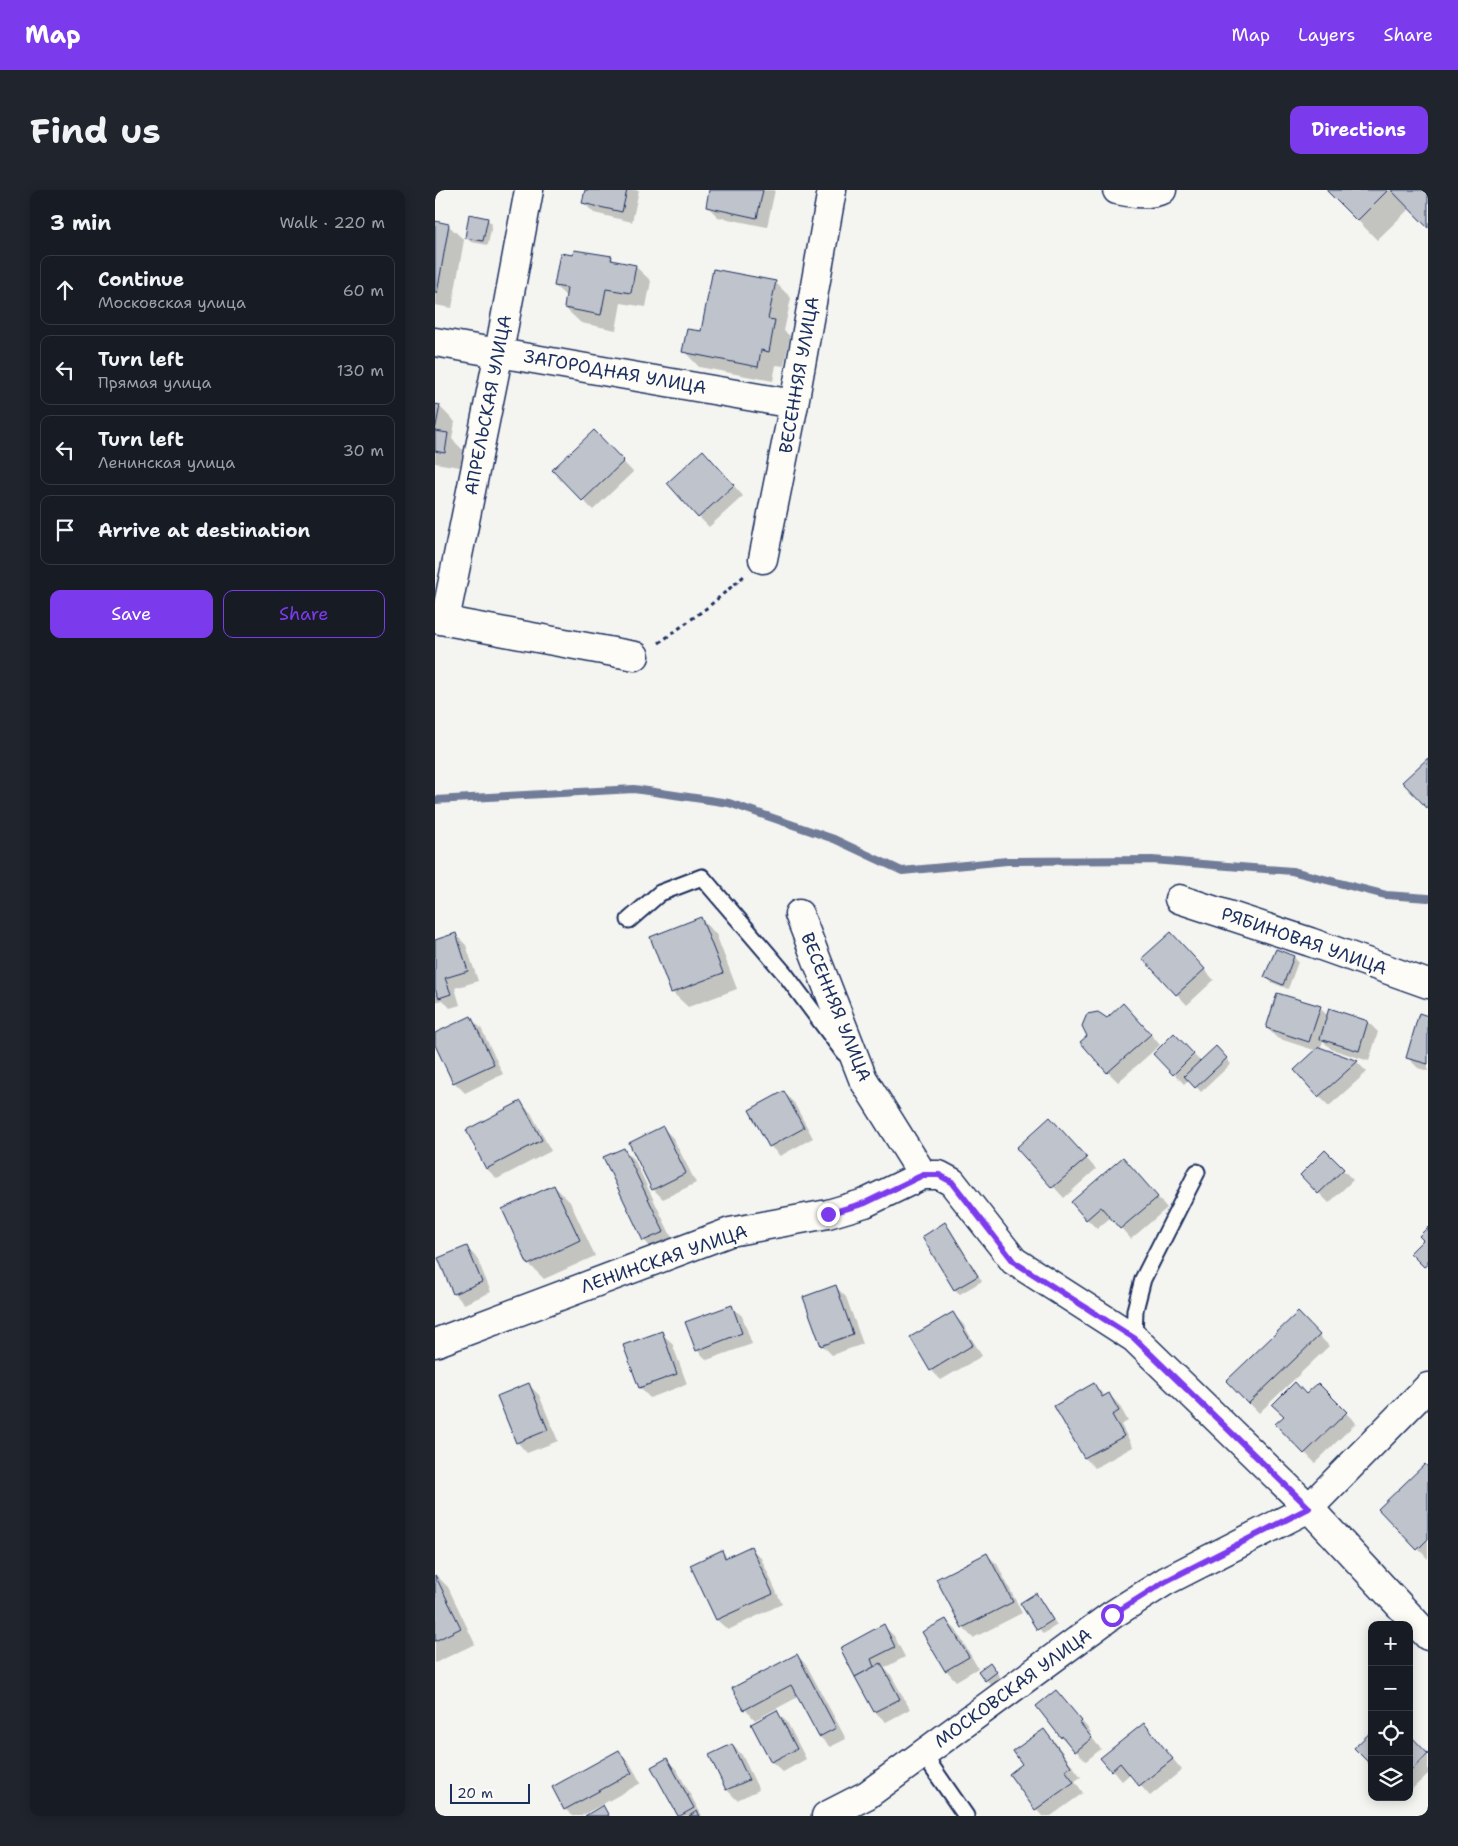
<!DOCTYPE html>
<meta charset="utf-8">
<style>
body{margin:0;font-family:"Shantell Sans",sans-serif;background:#20242c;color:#f1f3f6}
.controls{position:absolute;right:15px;bottom:15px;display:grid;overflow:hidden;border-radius:10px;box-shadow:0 2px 12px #0003}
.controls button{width:45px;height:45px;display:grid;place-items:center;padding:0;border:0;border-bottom:1px solid #363941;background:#171b24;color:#f1f3f6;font:25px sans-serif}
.scale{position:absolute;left:15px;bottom:12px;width:80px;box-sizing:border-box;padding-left:5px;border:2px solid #1b2f5e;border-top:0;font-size:14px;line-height:18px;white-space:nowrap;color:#1b2f5e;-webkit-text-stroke:4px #fdfcf7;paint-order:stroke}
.stop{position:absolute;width:15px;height:15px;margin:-11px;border:4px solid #7c3aed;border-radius:50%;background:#fff}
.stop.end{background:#7c3aed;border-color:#fff;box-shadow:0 1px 5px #0008}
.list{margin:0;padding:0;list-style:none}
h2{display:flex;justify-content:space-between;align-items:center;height:65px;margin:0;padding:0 20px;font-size:21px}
h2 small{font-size:16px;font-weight:400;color:#9ea1a6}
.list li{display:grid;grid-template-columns:32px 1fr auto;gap:15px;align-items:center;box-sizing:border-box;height:70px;margin:0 10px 10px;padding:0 10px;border:1px solid #363941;border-radius:10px}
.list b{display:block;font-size:19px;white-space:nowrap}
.list p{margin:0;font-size:16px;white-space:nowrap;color:#9ea1a6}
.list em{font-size:16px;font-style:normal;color:#9ea1a6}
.actions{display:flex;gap:10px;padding:15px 20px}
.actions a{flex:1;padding:11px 0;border:1px solid #7c3aed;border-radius:10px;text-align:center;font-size:18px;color:#7c3aed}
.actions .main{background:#7c3aed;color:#fff}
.icon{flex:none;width:28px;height:28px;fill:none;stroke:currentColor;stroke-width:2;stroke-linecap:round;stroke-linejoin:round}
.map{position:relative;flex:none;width:993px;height:1626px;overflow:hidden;border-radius:10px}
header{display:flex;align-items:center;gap:30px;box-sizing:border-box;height:70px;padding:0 25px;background:#7c3aed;color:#fff}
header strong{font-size:24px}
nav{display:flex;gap:28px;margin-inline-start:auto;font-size:18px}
.intro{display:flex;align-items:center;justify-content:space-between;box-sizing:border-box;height:120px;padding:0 30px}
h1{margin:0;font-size:35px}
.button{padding:12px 22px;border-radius:10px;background:#7c3aed;color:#fff;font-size:18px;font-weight:700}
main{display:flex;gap:30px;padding:0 30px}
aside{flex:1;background:#171b24;border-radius:10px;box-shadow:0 2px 12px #0003}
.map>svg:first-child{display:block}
</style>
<header>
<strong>Map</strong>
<nav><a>Map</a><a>Layers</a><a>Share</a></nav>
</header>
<div class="intro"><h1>Find us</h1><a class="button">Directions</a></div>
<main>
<aside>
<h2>3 min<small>Walk · 220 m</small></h2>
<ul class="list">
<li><svg class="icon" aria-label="ahead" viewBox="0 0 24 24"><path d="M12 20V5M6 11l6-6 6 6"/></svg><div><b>Continue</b><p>Московская улица</p></div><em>60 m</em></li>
<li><svg class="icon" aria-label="left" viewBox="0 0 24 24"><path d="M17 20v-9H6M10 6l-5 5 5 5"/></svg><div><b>Turn left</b><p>Прямая улица</p></div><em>130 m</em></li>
<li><svg class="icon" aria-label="left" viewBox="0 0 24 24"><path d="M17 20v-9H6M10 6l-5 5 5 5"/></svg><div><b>Turn left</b><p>Ленинская улица</p></div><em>30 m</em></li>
<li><svg class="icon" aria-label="arrive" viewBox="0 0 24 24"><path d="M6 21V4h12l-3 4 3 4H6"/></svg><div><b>Arrive at destination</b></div></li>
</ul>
<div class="actions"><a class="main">Save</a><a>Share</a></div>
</aside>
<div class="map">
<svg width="993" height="1626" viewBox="0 0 993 1626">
<rect width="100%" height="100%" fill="#f4f4f1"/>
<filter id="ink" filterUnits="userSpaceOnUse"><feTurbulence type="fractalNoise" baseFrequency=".02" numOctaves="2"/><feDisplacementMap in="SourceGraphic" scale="10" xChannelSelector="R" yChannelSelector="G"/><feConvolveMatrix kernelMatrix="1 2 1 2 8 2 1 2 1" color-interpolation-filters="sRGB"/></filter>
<g filter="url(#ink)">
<!-- shadow -->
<g fill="#0003">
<path d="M152 0H204L197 32 159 23 149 13Z"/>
<path d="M276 0H340L332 37 283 27 272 16Z"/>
<path d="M893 0H993V36L975 18 942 50Z"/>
<path d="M52 29 57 34 53 55 36 52 31 47Z"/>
<path d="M0 33 13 35 29 50 17 118 0 115Z"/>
<path d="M139 66 176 67 181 72 200 76 216 91 211 117 186 113 181 140 146 133 130 118 132 107 120 96Z"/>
<path d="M340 92 356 108 349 141 355 146 349 176 341 175 338 191 264 177 249 161 267 143Z"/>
<path d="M0 215 4 216 20 232 17 249 28 260 25 277 0 273Z"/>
<path d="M169 252 198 282 158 320 148 310Z"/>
<path d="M278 272 308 306 274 337 264 327Z"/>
<path d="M266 729 281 744 302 799 253 817 237 802Z"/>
<path d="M21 745 31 755 43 791 20 798 25 815 15 818 8 810 0 812V751Z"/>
<path d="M746 754 779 790 752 815 709 768Z"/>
<path d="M842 760 859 767 863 772 853 799 836 792 831 787Z"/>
<path d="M885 818 893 826 933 832 943 842 934 871 896 859 888 851 885 859 922 872 932 882 894 916 884 906 882 861 842 848 832 838Z"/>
<path d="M699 825 725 855 683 892 673 882 672 830Z"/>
<path d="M985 825 993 827V881L983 878 972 867Z"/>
<path d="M35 828 46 838 68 884 30 903 19 892 0 852V845Z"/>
<path d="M739 845 766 872 781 858 796 874 766 902 754 889 749 894 720 864Z"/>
<path d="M349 903 359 913 378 948 345 966 335 956Z"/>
<path d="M86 913 96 923 116 961 62 989 52 979 33 941Z"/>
<path d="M228 938 238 948 261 993 228 1009 218 999Z"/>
<path d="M625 939 661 979 629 1008 583 958Z"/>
<path d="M188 959 199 969 239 1052 219 1061 209 1050Z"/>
<path d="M890 962 918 990 894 1013 866 985Z"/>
<path d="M699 979 732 1018 696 1049 676 1027 662 1039 652 1029Z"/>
<path d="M119 996 135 1012 160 1066 109 1089 94 1074Z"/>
<path d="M510 1034 515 1039 547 1091 525 1104 520 1100 488 1047Z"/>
<path d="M32 1058 42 1068 56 1102 29 1114 19 1103Z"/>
<path d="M401 1097 411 1107 428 1154 397 1165 387 1155Z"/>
<path d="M296 1116 307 1126 317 1154 272 1170 262 1160Z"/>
<path d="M517 1123 528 1134 547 1166 506 1190 496 1180Z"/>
<path d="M863 1124 894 1156 824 1223 793 1191Z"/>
<path d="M226 1143 237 1153 252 1194 215 1208 205 1198 190 1156Z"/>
<path d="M94 1195 104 1205 123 1251 92 1263 82 1252Z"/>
<path d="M659 1195 670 1206 674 1204 684 1215 693 1231 686 1235 698 1257 660 1278 650 1268Z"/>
<path d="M883 1195 921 1233 880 1273 842 1234Z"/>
<path d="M990 1275 993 1278V1369L944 1319Z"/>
<path d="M315 1357 326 1368 347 1414 293 1440 282 1430 257 1376 286 1361 293 1368Z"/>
<path d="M551 1364 562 1374 587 1423 538 1448 528 1438 503 1389Z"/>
<path d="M0 1384 13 1397 40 1454 0 1473Z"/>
<path d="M601 1404 622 1435 608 1444 587 1413Z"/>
<path d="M511 1430 521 1440 543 1478 521 1491 511 1480Z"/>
<path d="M449 1436 459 1446 470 1467 449 1478 456 1485 475 1519 451 1532 440 1522 407 1458Z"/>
<path d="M362 1465 372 1476 411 1549 395 1557 385 1547 363 1507 320 1530 310 1519Z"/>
<path d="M555 1474 566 1488 556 1495 544 1481Z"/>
<path d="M621 1501 656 1542 654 1544 666 1559 651 1571 627 1547 602 1516Z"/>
<path d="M341 1522 352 1532 371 1569 348 1582 337 1572 318 1535Z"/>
<path d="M709 1534 747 1580 715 1606 695 1584 687 1591 667 1568Z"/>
<path d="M609 1541 619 1551 646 1587 640 1591 648 1603 616 1626H607L601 1619 589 1574Z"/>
<path d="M974 1546 993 1565V1584L974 1602Z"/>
<path d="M297 1555 307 1565 324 1600 302 1610 292 1600 276 1565Z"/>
<path d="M184 1562 194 1572 206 1593 146 1626H138L130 1619Z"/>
<path d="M232 1570 242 1580 267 1626H244Z"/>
</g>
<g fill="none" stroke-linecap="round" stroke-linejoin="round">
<!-- stream -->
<path stroke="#717c98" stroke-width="8" d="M0 610 199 599 294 613 399 649 467 681 572 671 717 670 857 681 951 705 993 708"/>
</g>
<!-- building -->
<g fill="#bfc3cc" stroke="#1b2f5e">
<path d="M150 0H192L187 22 147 13Z"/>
<path d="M274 0H328L322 28 271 17Z"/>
<path d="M891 0H953L922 31Z"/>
<path d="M956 0H993V38Z"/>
<path d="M34 24 53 28 48 51 30 48Z"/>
<path d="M0 31 14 34 2 104 0 103Z"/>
<path d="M139 60 177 66 176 70 201 75 196 103 171 99 166 125 129 118 132 98 119 96 125 63 138 65Z"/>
<path d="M278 79 341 91 333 129 340 130 334 162 326 160 323 177 247 162 252 139 266 141Z"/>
<path d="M0 214 5 215 0 241 13 243 10 263 0 261Z"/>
<path d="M159 240 189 271 147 311 117 280Z"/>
<path d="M268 260 299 295 263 328 232 293Z"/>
<path d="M993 568V619L967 592Z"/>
<path d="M266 727 288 783 236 803 215 747Z"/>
<path d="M736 742 770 779 741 805 707 768Z"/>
<path d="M21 743 33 781 10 788 16 804 4 808 0 799V750Z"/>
<path d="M841 759 859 766 848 795 829 787Z"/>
<path d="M842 803 886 816 874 852 831 838Z"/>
<path d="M688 813 716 844 672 883 645 852 652 846 647 836 652 824 663 822 672 828Z"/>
<path d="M894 818 933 831 924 861 885 849Z"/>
<path d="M984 823 993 826V874L971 868Z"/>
<path d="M36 826 59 874 18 893 0 855V843Z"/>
<path d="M739 843 759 864 738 885 718 864Z"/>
<path d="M781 856 792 868 760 898 749 886Z"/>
<path d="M884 857 923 871 883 907 859 880Z"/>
<path d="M349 901 369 938 334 957 314 920Z"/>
<path d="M86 911 107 950 51 979 31 940Z"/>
<path d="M615 927 652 968 617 998 581 958Z"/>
<path d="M228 936 251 983 217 1000 194 953Z"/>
<path d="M189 958 229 1042 208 1051 168 967Z"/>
<path d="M890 960 909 979 883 1004 865 985Z"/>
<path d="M688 967 723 1007 685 1039 666 1017 651 1030 636 1012Z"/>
<path d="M119 995 145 1050 93 1075 67 1019Z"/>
<path d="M510 1032 543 1086 519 1100 487 1047Z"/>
<path d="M993 1037V1074L989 1077 975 1063 988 1050 984 1046Z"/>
<path d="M32 1056 47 1092 18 1104 3 1068Z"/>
<path d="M401 1095 418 1144 386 1156 368 1107Z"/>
<path d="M297 1115 307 1143 261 1161 250 1132Z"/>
<path d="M518 1122 538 1155 495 1181 475 1147Z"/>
<path d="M863 1122 885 1145 813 1214 791 1191Z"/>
<path d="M227 1141 242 1184 204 1198 188 1155Z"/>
<path d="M860 1192 871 1204 883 1193 912 1222 869 1264 840 1234 849 1226 837 1215Z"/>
<path d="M94 1193 113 1240 81 1253 62 1206Z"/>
<path d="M659 1193 667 1207 674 1203 684 1221 677 1225 689 1246 649 1268 619 1216Z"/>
<path d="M990 1274 993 1277V1349L982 1360 943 1319Z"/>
<path d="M316 1356 338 1404 281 1430 255 1375 287 1360 290 1368Z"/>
<path d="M552 1363 578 1412 527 1438 501 1389Z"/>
<path d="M0 1385 26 1438 0 1451Z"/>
<path d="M601 1403 618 1430 602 1440 585 1413Z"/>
<path d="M511 1429 534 1467 510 1481 487 1442Z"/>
<path d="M449 1434 460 1457 436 1469 439 1477 420 1487 405 1458Z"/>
<path d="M362 1464 401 1538 384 1547 356 1495 309 1520 297 1498Z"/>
<path d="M555 1472 562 1482 550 1491 543 1481Z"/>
<path d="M446 1473 465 1509 439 1522 420 1487Z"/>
<path d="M621 1500 647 1531 645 1533 657 1548 640 1562 627 1546 626 1548 601 1516Z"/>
<path d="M342 1520 362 1559 336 1572 316 1534Z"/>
<path d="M709 1533 738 1569 704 1596 685 1573 676 1581 665 1568Z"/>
<path d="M609 1539 636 1576 630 1580 639 1592 600 1620 574 1584 587 1574 578 1561Z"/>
<path d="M937 1541V1576L919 1558Z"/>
<path d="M974 1544 993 1564 974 1582Z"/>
<path d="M297 1554 314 1590 291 1600 274 1565Z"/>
<path d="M184 1560 197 1583 129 1620 117 1597Z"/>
<path d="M232 1568 259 1618 245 1626H243L216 1577Z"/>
<path d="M168 1615 174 1626H150Z"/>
<path d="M262 1621 265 1626H254Z"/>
</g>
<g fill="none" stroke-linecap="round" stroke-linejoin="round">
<!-- lane casing -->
<g stroke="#1b2f5e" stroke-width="19">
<g id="lane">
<path d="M194 730 225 703 267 687 350 784 409 863"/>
<path d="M699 1148 700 1120 708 1089 762 982"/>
<path d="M488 1564 531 1626"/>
</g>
</g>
<!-- street casing -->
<g stroke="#1b2f5e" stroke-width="31">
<g id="street">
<path d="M682 0C695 3 714 5 727 0"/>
<path d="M0 152 359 214"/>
<path d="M328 369 359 214 397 0"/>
<path d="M0 429 200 466"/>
<path d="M10 430 64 162 94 0"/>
<path d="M744 709 875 752 993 794"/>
<path d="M364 724 428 889 488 985"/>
<path d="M0 1153 295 1042 393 1024 430 1013 488 985H504L517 992 579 1071 699 1148 874 1318 993 1446"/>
<path d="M391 1626 432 1605 677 1425 731 1391 874 1318 993 1197"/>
</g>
</g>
<!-- path -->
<path stroke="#1b2f5e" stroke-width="3" stroke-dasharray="4 4" stroke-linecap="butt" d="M224 453 273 417 309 386"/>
<!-- lane -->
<use href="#lane" stroke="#fdfcf7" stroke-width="15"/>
<!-- street -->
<use href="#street" stroke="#fdfcf7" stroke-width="28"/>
</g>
</g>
<g fill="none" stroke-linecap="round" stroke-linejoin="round" filter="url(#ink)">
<!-- route -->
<path stroke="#7c3aed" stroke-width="6" d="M393 1024 430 1013 488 985H504L517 992 579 1072 699 1148 874 1318 731 1391 677 1425"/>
</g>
<g text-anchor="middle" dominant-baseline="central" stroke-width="5" stroke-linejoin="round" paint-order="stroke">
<!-- street labels -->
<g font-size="18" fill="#1b2f5e" stroke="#fdfcf7">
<text transform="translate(180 182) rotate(10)">ЗАГОРОДНАЯ УЛИЦА</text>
<text transform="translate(364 185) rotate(-80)">ВЕСЕННЯЯ УЛИЦА</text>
<text transform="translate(53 215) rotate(-79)">АПРЕЛЬСКАЯ УЛИЦА</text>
<text transform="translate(869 751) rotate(19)">РЯБИНОВАЯ УЛИЦА</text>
<text transform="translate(401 817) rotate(68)">ВЕСЕННЯЯ УЛИЦА</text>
<text transform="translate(229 1069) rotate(-19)">ЛЕНИНСКАЯ УЛИЦА</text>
<text transform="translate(578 1498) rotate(-36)">МОСКОВСКАЯ УЛИЦА</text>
</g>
</g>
</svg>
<div class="controls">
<button>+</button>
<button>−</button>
<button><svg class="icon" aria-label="locate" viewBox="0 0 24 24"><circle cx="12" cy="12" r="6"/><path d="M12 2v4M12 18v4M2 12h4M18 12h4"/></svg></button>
<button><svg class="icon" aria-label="layers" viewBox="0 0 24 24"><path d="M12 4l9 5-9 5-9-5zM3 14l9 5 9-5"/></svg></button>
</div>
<div class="scale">20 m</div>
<div class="stop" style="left:677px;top:1425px"></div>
<div class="stop end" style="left:393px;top:1024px"></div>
</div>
</main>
